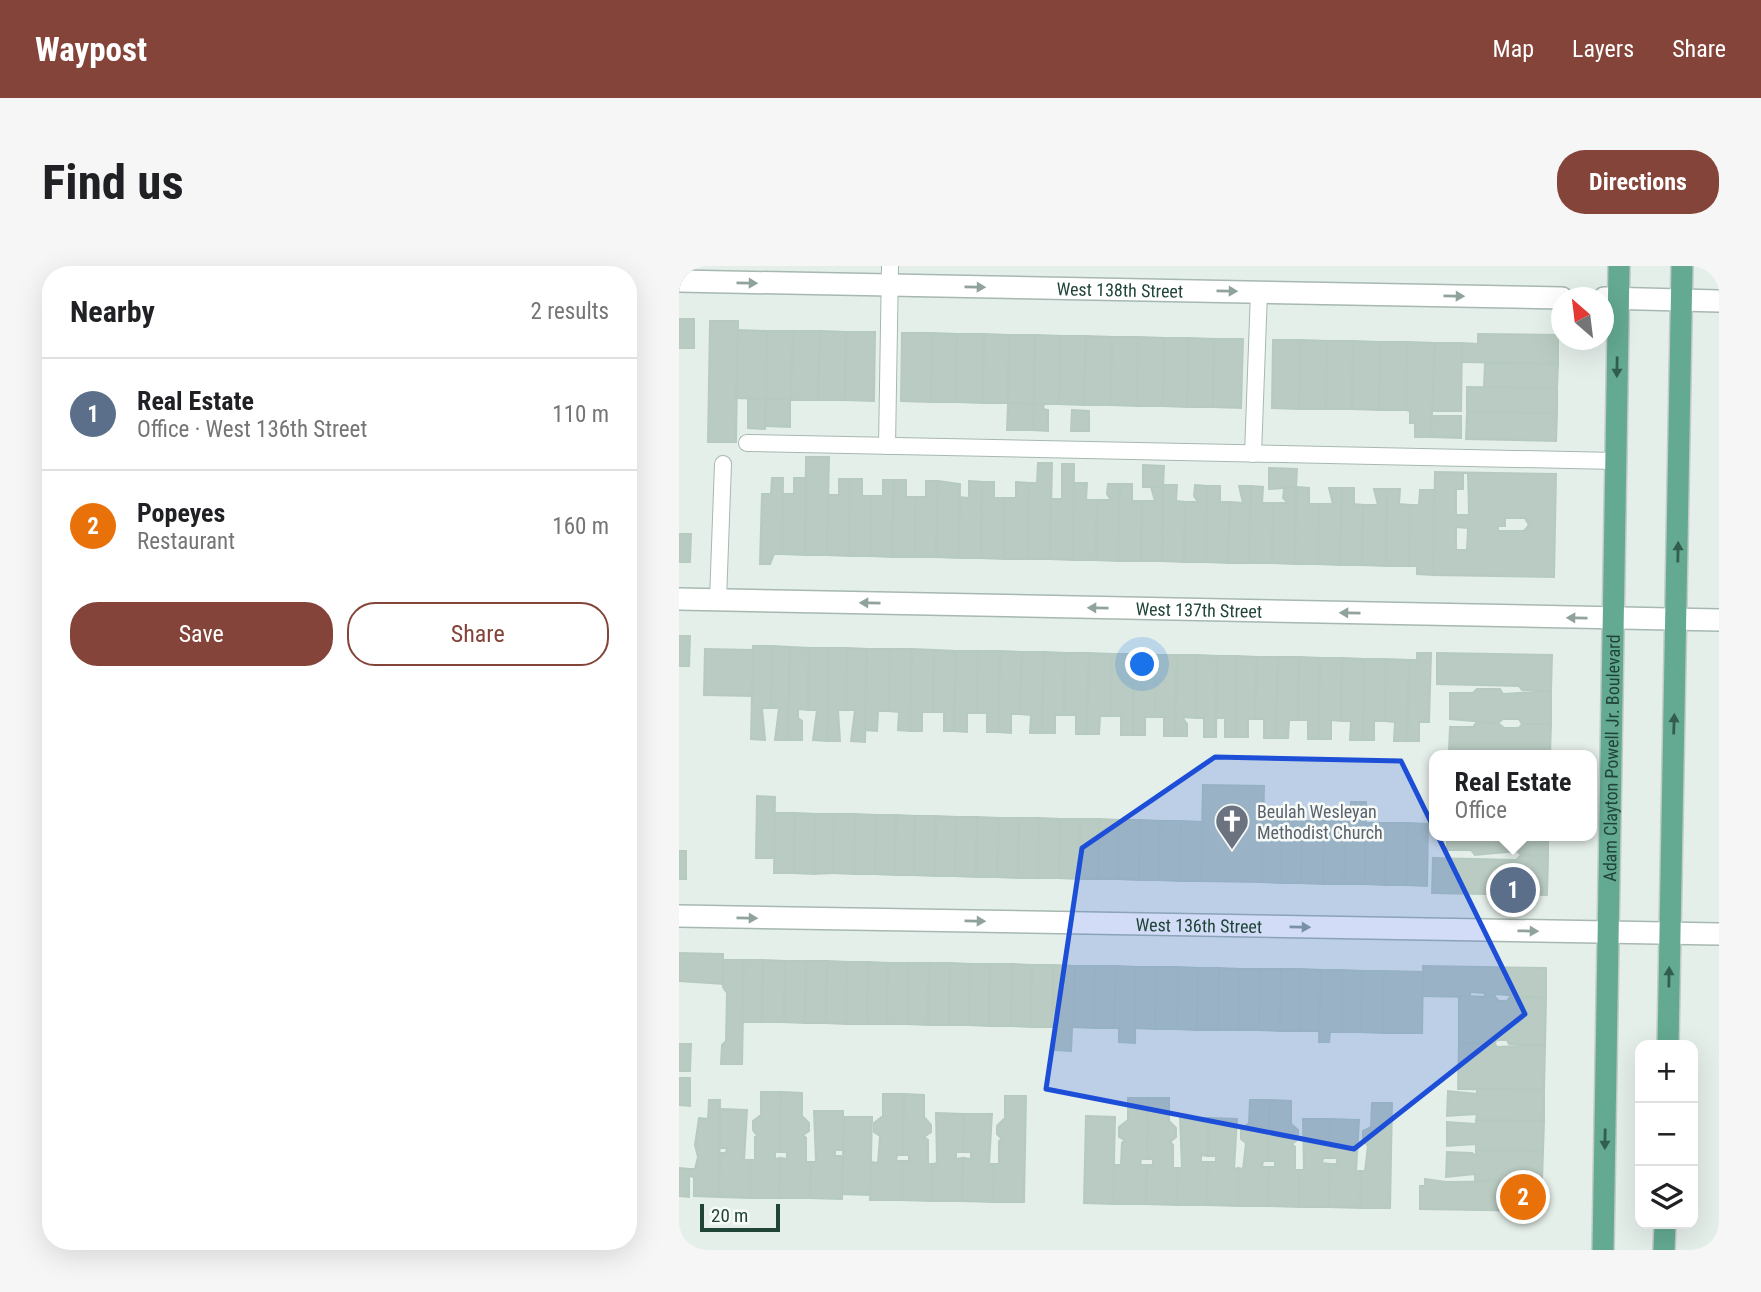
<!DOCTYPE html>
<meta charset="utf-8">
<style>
body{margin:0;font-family:"Roboto Condensed",sans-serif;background:#f6f6f6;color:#202124}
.controls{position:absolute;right:21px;bottom:21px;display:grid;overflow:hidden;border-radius:14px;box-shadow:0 7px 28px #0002}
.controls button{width:63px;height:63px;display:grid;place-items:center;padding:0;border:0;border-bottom:2px solid #e0e0e0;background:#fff;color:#202124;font:35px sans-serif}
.compass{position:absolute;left:872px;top:21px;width:63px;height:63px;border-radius:50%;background:#fff;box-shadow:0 7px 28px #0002;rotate:332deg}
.scale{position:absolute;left:21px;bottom:18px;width:80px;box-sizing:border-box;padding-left:7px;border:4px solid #214438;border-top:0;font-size:19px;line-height:24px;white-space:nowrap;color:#214438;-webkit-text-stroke:5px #f6fbf8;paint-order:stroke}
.you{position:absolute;left:464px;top:399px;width:24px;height:24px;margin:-18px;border:5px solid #fff;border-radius:50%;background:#1a73e8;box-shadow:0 0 0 10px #1a73e833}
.badge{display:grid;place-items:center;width:46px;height:46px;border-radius:50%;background:#844439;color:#fff;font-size:23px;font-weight:700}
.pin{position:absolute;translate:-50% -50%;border:4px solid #fff;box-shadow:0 2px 7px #0006}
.popup{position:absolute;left:750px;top:484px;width:168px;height:91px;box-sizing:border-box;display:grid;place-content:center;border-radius:14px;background:#fff;filter:drop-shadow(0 2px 5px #0005);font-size:23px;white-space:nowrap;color:#757577}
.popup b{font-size:26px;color:#202124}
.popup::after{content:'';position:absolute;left:50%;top:100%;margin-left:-14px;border:14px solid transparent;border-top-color:#fff}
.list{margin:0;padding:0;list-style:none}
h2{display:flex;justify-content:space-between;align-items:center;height:91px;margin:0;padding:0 28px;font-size:30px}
h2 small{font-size:23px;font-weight:400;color:#757577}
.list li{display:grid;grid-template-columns:46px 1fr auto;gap:21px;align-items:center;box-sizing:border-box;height:112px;padding:0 28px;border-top:2px solid #e0e0e0}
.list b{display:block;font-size:26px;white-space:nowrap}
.list p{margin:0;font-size:23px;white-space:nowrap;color:#757577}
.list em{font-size:23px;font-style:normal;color:#757577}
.actions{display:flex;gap:14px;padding:21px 28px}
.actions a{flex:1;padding:16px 0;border:2px solid #844439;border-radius:28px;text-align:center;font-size:24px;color:#844439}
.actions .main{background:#844439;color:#fff}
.icon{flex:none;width:38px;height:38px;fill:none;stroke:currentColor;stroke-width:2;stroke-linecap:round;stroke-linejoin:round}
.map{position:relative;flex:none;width:1040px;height:984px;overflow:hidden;border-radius:28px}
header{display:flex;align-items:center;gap:42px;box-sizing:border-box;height:98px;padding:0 35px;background:#844439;color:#fff}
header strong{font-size:33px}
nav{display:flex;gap:38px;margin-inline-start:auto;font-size:24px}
.intro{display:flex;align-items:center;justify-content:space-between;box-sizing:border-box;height:168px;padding:0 42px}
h1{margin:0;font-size:49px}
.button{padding:18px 32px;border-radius:28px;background:#844439;color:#fff;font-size:24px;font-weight:700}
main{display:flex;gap:42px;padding:0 42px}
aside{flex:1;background:#fff;border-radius:28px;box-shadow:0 7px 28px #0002}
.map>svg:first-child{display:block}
</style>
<header>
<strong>Waypost</strong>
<nav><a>Map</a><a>Layers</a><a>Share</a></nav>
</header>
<div class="intro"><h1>Find us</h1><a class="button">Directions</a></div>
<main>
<aside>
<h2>Nearby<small>2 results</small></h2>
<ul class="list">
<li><span class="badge" style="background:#5c6f8a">1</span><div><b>Real Estate</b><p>Office · West 136th Street</p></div><em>110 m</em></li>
<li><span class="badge" style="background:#e8710a">2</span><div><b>Popeyes</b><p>Restaurant</p></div><em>160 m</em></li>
</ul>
<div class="actions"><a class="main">Save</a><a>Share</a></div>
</aside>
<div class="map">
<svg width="1040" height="984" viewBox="0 0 1040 984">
<rect width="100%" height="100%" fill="#e5efea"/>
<!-- building -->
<g fill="#b9cbc2" stroke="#b6cac0" stroke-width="2" fill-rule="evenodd">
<rect x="0" y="53" width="15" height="29"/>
<path d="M31 55H59L57 176H29Z"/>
<path d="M59 64 88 65 87 133 57 132Z"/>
<path d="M88 65H114L112 134 87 133Z"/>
<path d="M114 65H141L139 134H112Z"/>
<path d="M141 65 167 66 166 134H139Z"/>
<path d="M167 66H196L195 135 166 134Z"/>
<path d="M223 67H253L252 136 222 135Z"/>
<path d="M253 67 278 68 277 136H252Z"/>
<path d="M278 68H305L304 137 277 136Z"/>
<path d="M305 68 330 69 329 137H304Z"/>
<path d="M799 68 879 69V98L783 96V77L799 78Z"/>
<path d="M330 69H356L355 138 329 137Z"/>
<path d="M356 69 382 70 380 138H355Z"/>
<path d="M382 70H407L405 139 380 138Z"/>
<path d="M407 70 433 71 432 139H405Z"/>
<path d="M433 71H459L458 140 432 139Z"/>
<path d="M459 71 485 72 484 140H458Z"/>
<path d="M485 72H510L508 141 484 140Z"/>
<path d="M510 72 535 73 534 141H508Z"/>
<path d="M535 73H564L562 142 534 141Z"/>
<path d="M594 74H622L620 143 593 142Z"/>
<path d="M622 74 648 75 647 143H620Z"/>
<path d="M648 75H674L673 143H647Z"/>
<path d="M674 75 701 76 700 144 673 143Z"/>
<path d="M701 76H728L727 144H700Z"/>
<path d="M728 76 756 77 752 171H736V157H731V145L727 144Z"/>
<path d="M756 77H783L782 145H754Z"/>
<path d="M806 97 879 98 878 122 805 121Z"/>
<path d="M788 121 878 122V147L788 146Z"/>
<path d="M69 133H87L86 163 69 162Z"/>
<path d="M87 133H111V161L86 160Z"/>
<path d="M329 137 355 138 354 164H328Z"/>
<path d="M355 138H365L364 143 369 144V165L354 164Z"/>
<path d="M393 144 410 145V165H392Z"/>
<path d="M788 146 878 147 877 175 787 173Z"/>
<path d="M753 150H782V172L752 171Z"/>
<path d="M127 191H150L148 289H126Z"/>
<path d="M359 197H373L371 293H348L350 217H358Z"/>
<path d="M383 198H395L394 294 371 293 372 233H383Z"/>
<path d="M464 199 485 200 484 221H464Z"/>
<path d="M590 202 618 203 617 221 590 223Z"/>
<path d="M756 206 877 208 875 311 754 309ZM784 207H789L790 249H777V223H784ZM826 252H846L850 259 845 265H819V260H826ZM777 261 789 262 788 284H777Z"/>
<path d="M93 212H104L103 288H95L91 298H81L83 228H92Z"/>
<path d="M115 212H127L126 289 103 288 104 228H115Z"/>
<path d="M160 213H171L170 290 148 289 149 229H160Z"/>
<path d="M171 213H183V230H192V290H170Z"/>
<path d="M204 214H215L213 291 192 290V230H204Z"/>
<path d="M215 214H227V231H236V291H213Z"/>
<path d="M247 215H259L257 291H236V231H247Z"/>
<path d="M259 215 281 218 280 292 257 291Z"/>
<path d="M290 215 303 216 302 292H280L281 231 290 232Z"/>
<path d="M303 216H315V232H326L325 293 302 292Z"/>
<path d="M337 216 350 217 348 293H325L326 232H337Z"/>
<path d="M395 217H408L407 234H418L417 294H394Z"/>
<path d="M429 218H441L439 295 417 294 418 234H432L428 228Z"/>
<path d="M441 218H453V235H463L462 295H439Z"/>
<path d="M484 219H498L497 235 506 236 505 296 483 295Z"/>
<path d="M516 219 528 220 527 296H505L506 236H519L515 230Z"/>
<path d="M528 220H541V236H551L549 297 527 296Z"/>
<path d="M560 220H572L570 297H549L551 236 564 237Z"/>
<path d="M572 220 584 221 583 237H594L593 297H570Z"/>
<path d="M472 221H484L483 295H462L463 235H476Z"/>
<path d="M617 221 630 222V238H640L639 298H616Z"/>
<path d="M617 221 616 298 593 297 594 237H609L604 232 605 223Z"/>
<path d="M650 222H663L661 299 639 298 640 238H654Z"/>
<path d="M663 222H675V238L684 239 683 299H661Z"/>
<path d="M695 223H708L707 300 683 299 684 239H699Z"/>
<path d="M708 223H721L720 238 731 239 730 300H707Z"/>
<path d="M741 224H755L754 309 738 308V300H730L731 239H740Z"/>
<path d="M0 268H12L11 296H0Z"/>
<path d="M0 370H11L10 400H0Z"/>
<path d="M74 380H93L92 442H83L86 474 72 473Z"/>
<path d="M93 380 111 381 109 474H96L100 442H92Z"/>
<path d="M111 381 130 382 129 444 119 443V452L123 455V474H109Z"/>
<path d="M130 382H150L148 475 134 474 138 444H129Z"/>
<path d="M150 382H168L167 444H159L161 475H148Z"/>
<path d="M168 382 188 383 186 476 172 475 176 444H167Z"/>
<path d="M26 383 74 384 73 430 25 429Z"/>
<path d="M188 383H211L210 445H199L198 465 186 464Z"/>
<path d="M211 383H233L231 465 219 464 220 446 210 445Z"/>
<path d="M233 383 255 384 254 446H243V465H231Z"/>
<path d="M255 384 277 385 275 465H265V446H254Z"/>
<path d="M277 385H299L298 447H288V466L275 465Z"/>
<path d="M299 385H321L320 466H308V447H298Z"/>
<path d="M321 385 343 386 341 448H332V467L320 466Z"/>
<path d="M343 386H365L363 467H351L352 449 341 448Z"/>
<path d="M365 386 386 387 385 449H376V467H363Z"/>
<path d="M386 387H410L408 468H397V449H385Z"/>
<path d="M410 387 433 388 432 450H421L420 468H408Z"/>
<path d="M738 387H752L750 456H740V475H728L730 394H738Z"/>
<path d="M758 387 873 389 872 425 843 424 840 420 758 418Z"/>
<path d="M433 388H455L454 469H442V450H432Z"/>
<path d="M455 388 477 389 476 451H466V469H454Z"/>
<path d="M477 389H498L496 470H485V451H476Z"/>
<path d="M498 389H518L517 452 503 451 508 458V470H496Z"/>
<path d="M518 389 538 390 537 471H525V452H517Z"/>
<path d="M538 390H558L557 471H546V452H537Z"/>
<path d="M558 390 578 391 576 453H569V471H557Z"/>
<path d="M578 391H599L597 472H585V453H576Z"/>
<path d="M599 391H620L619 454H610L609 472H597Z"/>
<path d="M620 391 641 392 640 473H629V454H619Z"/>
<path d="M641 392H663L662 455 652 454V473H640Z"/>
<path d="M663 392 685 393 684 474H671L672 455H662Z"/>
<path d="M685 393H707L706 455H695V474H684Z"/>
<path d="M707 393 730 394 728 475H715L716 456 706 455Z"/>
<path d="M798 423H821L824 428 872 425V458H843L840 453H824L819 457 771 453V427H794Z"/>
<path d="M797 457H819L825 462H840L843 458H872L871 489 823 486 820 489H796L793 485H770L771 461H794Z"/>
<path d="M524 519 585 520 583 616 522 615Z"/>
<path d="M78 530 96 531 95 592H77Z"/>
<path d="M672 536H687L686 618H665L666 556H671Z"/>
<path d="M96 547H116L115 607H95Z"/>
<path d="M116 547 136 548 135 608 115 607Z"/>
<path d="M136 548H155L154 607 135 608Z"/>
<path d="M155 548H176L175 608 154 607Z"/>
<path d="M176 548 197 549 196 608H175Z"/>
<path d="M197 549H217L216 609 196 608Z"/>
<path d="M217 549 236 550 235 609H216Z"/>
<path d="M236 550H257L256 610 235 609Z"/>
<path d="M257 550 277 551 276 610H256Z"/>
<path d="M277 551H298L297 611 276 610Z"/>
<path d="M298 551 320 552 318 611H297Z"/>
<path d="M320 552H340L339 612 318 611Z"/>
<path d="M340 552H360L359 612H339Z"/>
<path d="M360 552 381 553 380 612H359Z"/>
<path d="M381 553H401L400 613 380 612Z"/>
<path d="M401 553H420L419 613H400Z"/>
<path d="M420 553 440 554 439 613H419Z"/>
<path d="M440 554H461L460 614 439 613Z"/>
<path d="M461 554 481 555 480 614H460Z"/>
<path d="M584 554 603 555 602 617 583 616Z"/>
<path d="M481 555H502L501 615 480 614Z"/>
<path d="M502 555 523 556 522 615H501Z"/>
<path d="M603 555H624L622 617H602Z"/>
<path d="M624 555H645L644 618 622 617Z"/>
<path d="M645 555 666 556 665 618H644Z"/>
<path d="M687 557H707L706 619 686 618Z"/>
<path d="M707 557H729L728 619H706Z"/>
<path d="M729 557 749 558 748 620 728 619Z"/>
<path d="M768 570H869V590L842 589 838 585 796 589 792 584H768Z"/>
<rect x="0" y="585" width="7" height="28"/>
<path d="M842 589 869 590 868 629 753 627 754 592 837 594Z"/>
<path d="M0 687 44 688V718L0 715Z"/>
<path d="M44 694H65L63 798H42L43 779 47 775 48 727 44 721Z"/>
<path d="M65 694H84L83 756H63Z"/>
<path d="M84 694 106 695 105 756H83Z"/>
<path d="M106 695H127L126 757 105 756Z"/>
<path d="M127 695H148L147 757H126Z"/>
<path d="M148 695 168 696 167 758 147 757Z"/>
<path d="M168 696H189L188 758H167Z"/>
<path d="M189 696 209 697 208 758H188Z"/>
<path d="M209 697H230L229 758H208Z"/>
<path d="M230 697H250L249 759 229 758Z"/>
<path d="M250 697H271L270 759H249Z"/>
<path d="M271 697 291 698 290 759H270Z"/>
<path d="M291 698H311L310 760 290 759Z"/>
<path d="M311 698H333L332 760H310Z"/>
<path d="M333 698 353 699 352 761 332 760Z"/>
<path d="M353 699H374L373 761H352Z"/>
<path d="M374 699 396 700 392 785 376 784Z"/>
<path d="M396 700H416L415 762 395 761Z"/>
<path d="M416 700H437L435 762H415Z"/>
<path d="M437 700 457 701 456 777 440 776V762H435Z"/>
<path d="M744 700 867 702V732L816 728V731H806V727L791 726V731L744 730Z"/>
<path d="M457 701H477L476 763 456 762Z"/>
<path d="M477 701H499L498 763H476Z"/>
<path d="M499 701 519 702 518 764 498 763Z"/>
<path d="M519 702H540L539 764H518Z"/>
<path d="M540 702 561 703 560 764H539Z"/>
<path d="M561 703H581L580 764H560Z"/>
<path d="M581 703H602L601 765 580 764Z"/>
<path d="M602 703H622L621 765H601Z"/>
<path d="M622 703 642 704 641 765H621Z"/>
<path d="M642 704H663V766H651L650 776H640Z"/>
<path d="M663 704 683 705 682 766H663Z"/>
<path d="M683 705H705L704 767 682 766Z"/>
<path d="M705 705 744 706 743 767H704Z"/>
<path d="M780 730 816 731 820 735H828L831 731 867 732 866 779 830 778 828 774H817L816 778 780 777Z"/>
<path d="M780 777 816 778 818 781 866 779 865 824 779 823Z"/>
<path d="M0 778H12L11 805H0Z"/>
<path d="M0 812H11V840L0 839Z"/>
<path d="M798 823 865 824V855L797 854 798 848 768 850 769 825 798 828Z"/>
<path d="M82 826H102L101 886H96V893L101 892 100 932H71V894H76V871H79L74 864V855L82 849Z"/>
<path d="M102 826 123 827V850L130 857V865L124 869 127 872V896H132L131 932H100L101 892 108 893V886H101Z"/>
<path d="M204 828H225L224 889H218L217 895H223V934H191L192 896 199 897 201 870 195 866V857L204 850Z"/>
<path d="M225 828 245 829V851L252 859V866L245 871 249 874V898H254L253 935 223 934V895H230V889H224Z"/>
<path d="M326 830H347L345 936H314L315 898H320V875L323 873 318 868V860L326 852Z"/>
<path d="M449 832H469L468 893H462L461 899H468L467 938H434L435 899H442L443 877 446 874 440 871V861L449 854Z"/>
<path d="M469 832H490V855L497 862V871L491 876 494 879V902H499L498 939 467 938 468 899H474V893H468Z"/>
<path d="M30 834H41L40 931 15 930V911L10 910V903H16L19 891 16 879 20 852 29 853Z"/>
<path d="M571 834H591L589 895H584L583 901H590L589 940H559V902L564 903 567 877 562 873V864L570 857Z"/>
<path d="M591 834 612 835V858L619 864V873L613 878 616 881V904H620V941L589 940 590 901H596V895H589Z"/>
<path d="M693 837H713L711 942H681L682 905H686L689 880 684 874V865L692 861Z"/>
<path d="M41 843 68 844 65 894H71V932L40 931 41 887H47L48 882H41Z"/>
<path d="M135 845H164V884H156V890H164L163 933 131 932 132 896H137Z"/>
<path d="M257 847 285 848 284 886H277V893L284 892 283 935H253L254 898 258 897Z"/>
<path d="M285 848H313L310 898H315L314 936 283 935 284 892 292 893V886H284Z"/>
<path d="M407 850 436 851 434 938 405 937Z"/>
<path d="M165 851H193L191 929 163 928Z"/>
<path d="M501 852H530L529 890 522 889V896H529L528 939H498L499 902H503Z"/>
<path d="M530 852 558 853 555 903 559 902V940L528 939 529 896H537V890H529Z"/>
<path d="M624 853H651L650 892H644L643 897 651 898 650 941H620V904H625Z"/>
<path d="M651 853 680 854 677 905H682L681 942 650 941 651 898H658V892H650Z"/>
<path d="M797 854 865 855 864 885 797 884V878L768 880V856L797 858Z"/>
<path d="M797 884 864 885 863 915 796 914V908L767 911 768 886 793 887 797 890Z"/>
<path d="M0 902 10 903V931L0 930Z"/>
<path d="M746 913 767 916 863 915V945L741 943V920H746Z"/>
</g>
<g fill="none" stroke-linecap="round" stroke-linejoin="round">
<!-- lane casing -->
<g stroke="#a6b8b1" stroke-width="18">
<g id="lane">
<path d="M68 177 937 195"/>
<path d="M208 180 211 0"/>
<path d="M574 188 580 26"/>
<path d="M39 334 44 198"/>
</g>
</g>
<!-- street casing -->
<g stroke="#a6b8b1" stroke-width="24">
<g id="street">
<path id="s1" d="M0 15 883 32"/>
<path d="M925 32 1040 35"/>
<path id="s2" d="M0 333 1040 354"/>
<path id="s3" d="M0 650 1040 668"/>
</g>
</g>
<!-- primary casing -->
<g stroke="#c1cbc7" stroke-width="24">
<g id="primary">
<path d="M989 779 1003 0"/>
<path id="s4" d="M924 984 940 0"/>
<path d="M985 984 986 958"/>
</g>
</g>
<!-- lane -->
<use href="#lane" stroke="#fff" stroke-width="16"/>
<!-- street -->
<use href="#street" stroke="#fff" stroke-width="21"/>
<!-- primary -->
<use href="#primary" stroke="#64aa92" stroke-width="21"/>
</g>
<!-- one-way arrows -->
<defs><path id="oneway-solid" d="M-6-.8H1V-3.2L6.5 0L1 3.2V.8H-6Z" transform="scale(1.75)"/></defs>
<g fill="#90a29c">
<use href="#oneway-solid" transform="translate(68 17) rotate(1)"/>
<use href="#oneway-solid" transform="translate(296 21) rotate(1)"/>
<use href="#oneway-solid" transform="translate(548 25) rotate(1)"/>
<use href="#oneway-solid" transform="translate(775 30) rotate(1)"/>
<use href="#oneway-solid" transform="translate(191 337) rotate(-179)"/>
<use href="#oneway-solid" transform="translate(419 342) rotate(-179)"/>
<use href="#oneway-solid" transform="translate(671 347) rotate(-179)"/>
<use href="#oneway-solid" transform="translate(898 352) rotate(-179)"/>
<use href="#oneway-solid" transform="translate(68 652) rotate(1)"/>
<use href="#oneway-solid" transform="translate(296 655) rotate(1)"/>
<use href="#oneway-solid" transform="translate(621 661) rotate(1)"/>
<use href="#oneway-solid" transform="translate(849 665) rotate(1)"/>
</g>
<g fill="#325e4e">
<use href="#oneway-solid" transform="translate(938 101) rotate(91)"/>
<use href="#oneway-solid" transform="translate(999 286) rotate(-89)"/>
<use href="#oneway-solid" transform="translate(995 458) rotate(-88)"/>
<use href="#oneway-solid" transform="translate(990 711) rotate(-89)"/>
<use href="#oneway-solid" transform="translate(926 873) rotate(91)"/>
</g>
<!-- marked area -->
<path fill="#1d4ed8" fill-opacity="0.2" stroke="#1d4ed8" stroke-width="5" stroke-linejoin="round" d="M536 491 722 495 846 748 675 883 367 823 403 582Z"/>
<!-- icons -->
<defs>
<g id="church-pin" transform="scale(1.75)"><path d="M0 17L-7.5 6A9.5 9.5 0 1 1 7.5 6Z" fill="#6b7280" stroke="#f6fbf8"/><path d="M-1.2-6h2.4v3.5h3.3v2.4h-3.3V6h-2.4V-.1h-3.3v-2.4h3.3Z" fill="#fff"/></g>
</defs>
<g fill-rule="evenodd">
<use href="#church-pin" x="553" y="555"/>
</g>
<g text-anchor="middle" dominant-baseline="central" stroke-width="5" stroke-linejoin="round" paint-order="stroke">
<!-- street labels -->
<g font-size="18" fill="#214438" stroke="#f6fbf8">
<text stroke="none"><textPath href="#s1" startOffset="441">West 138th Street</textPath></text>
<text stroke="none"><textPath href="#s2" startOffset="520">West 137th Street</textPath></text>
<text stroke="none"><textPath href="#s4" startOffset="492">Adam Clayton Powell Jr. Boulevard</textPath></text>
<text stroke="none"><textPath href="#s3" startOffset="520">West 136th Street</textPath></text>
</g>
<!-- worship labels -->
<g font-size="18" fill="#5b616d" stroke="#f6fbf8" text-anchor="start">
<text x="578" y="545">Beulah Wesleyan<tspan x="578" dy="21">Methodist Church</tspan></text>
</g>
</g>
</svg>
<div class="controls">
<button>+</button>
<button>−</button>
<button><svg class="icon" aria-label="layers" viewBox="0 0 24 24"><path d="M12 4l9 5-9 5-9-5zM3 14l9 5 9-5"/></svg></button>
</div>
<svg class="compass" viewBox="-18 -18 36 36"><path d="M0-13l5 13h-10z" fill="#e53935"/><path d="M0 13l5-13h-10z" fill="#757577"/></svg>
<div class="scale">20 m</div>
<div class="you"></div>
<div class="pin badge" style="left:834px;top:624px;background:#5c6f8a">1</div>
<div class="popup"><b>Real Estate</b>Office</div>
<div class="pin badge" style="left:844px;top:931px;background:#e8710a">2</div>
</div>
</main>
